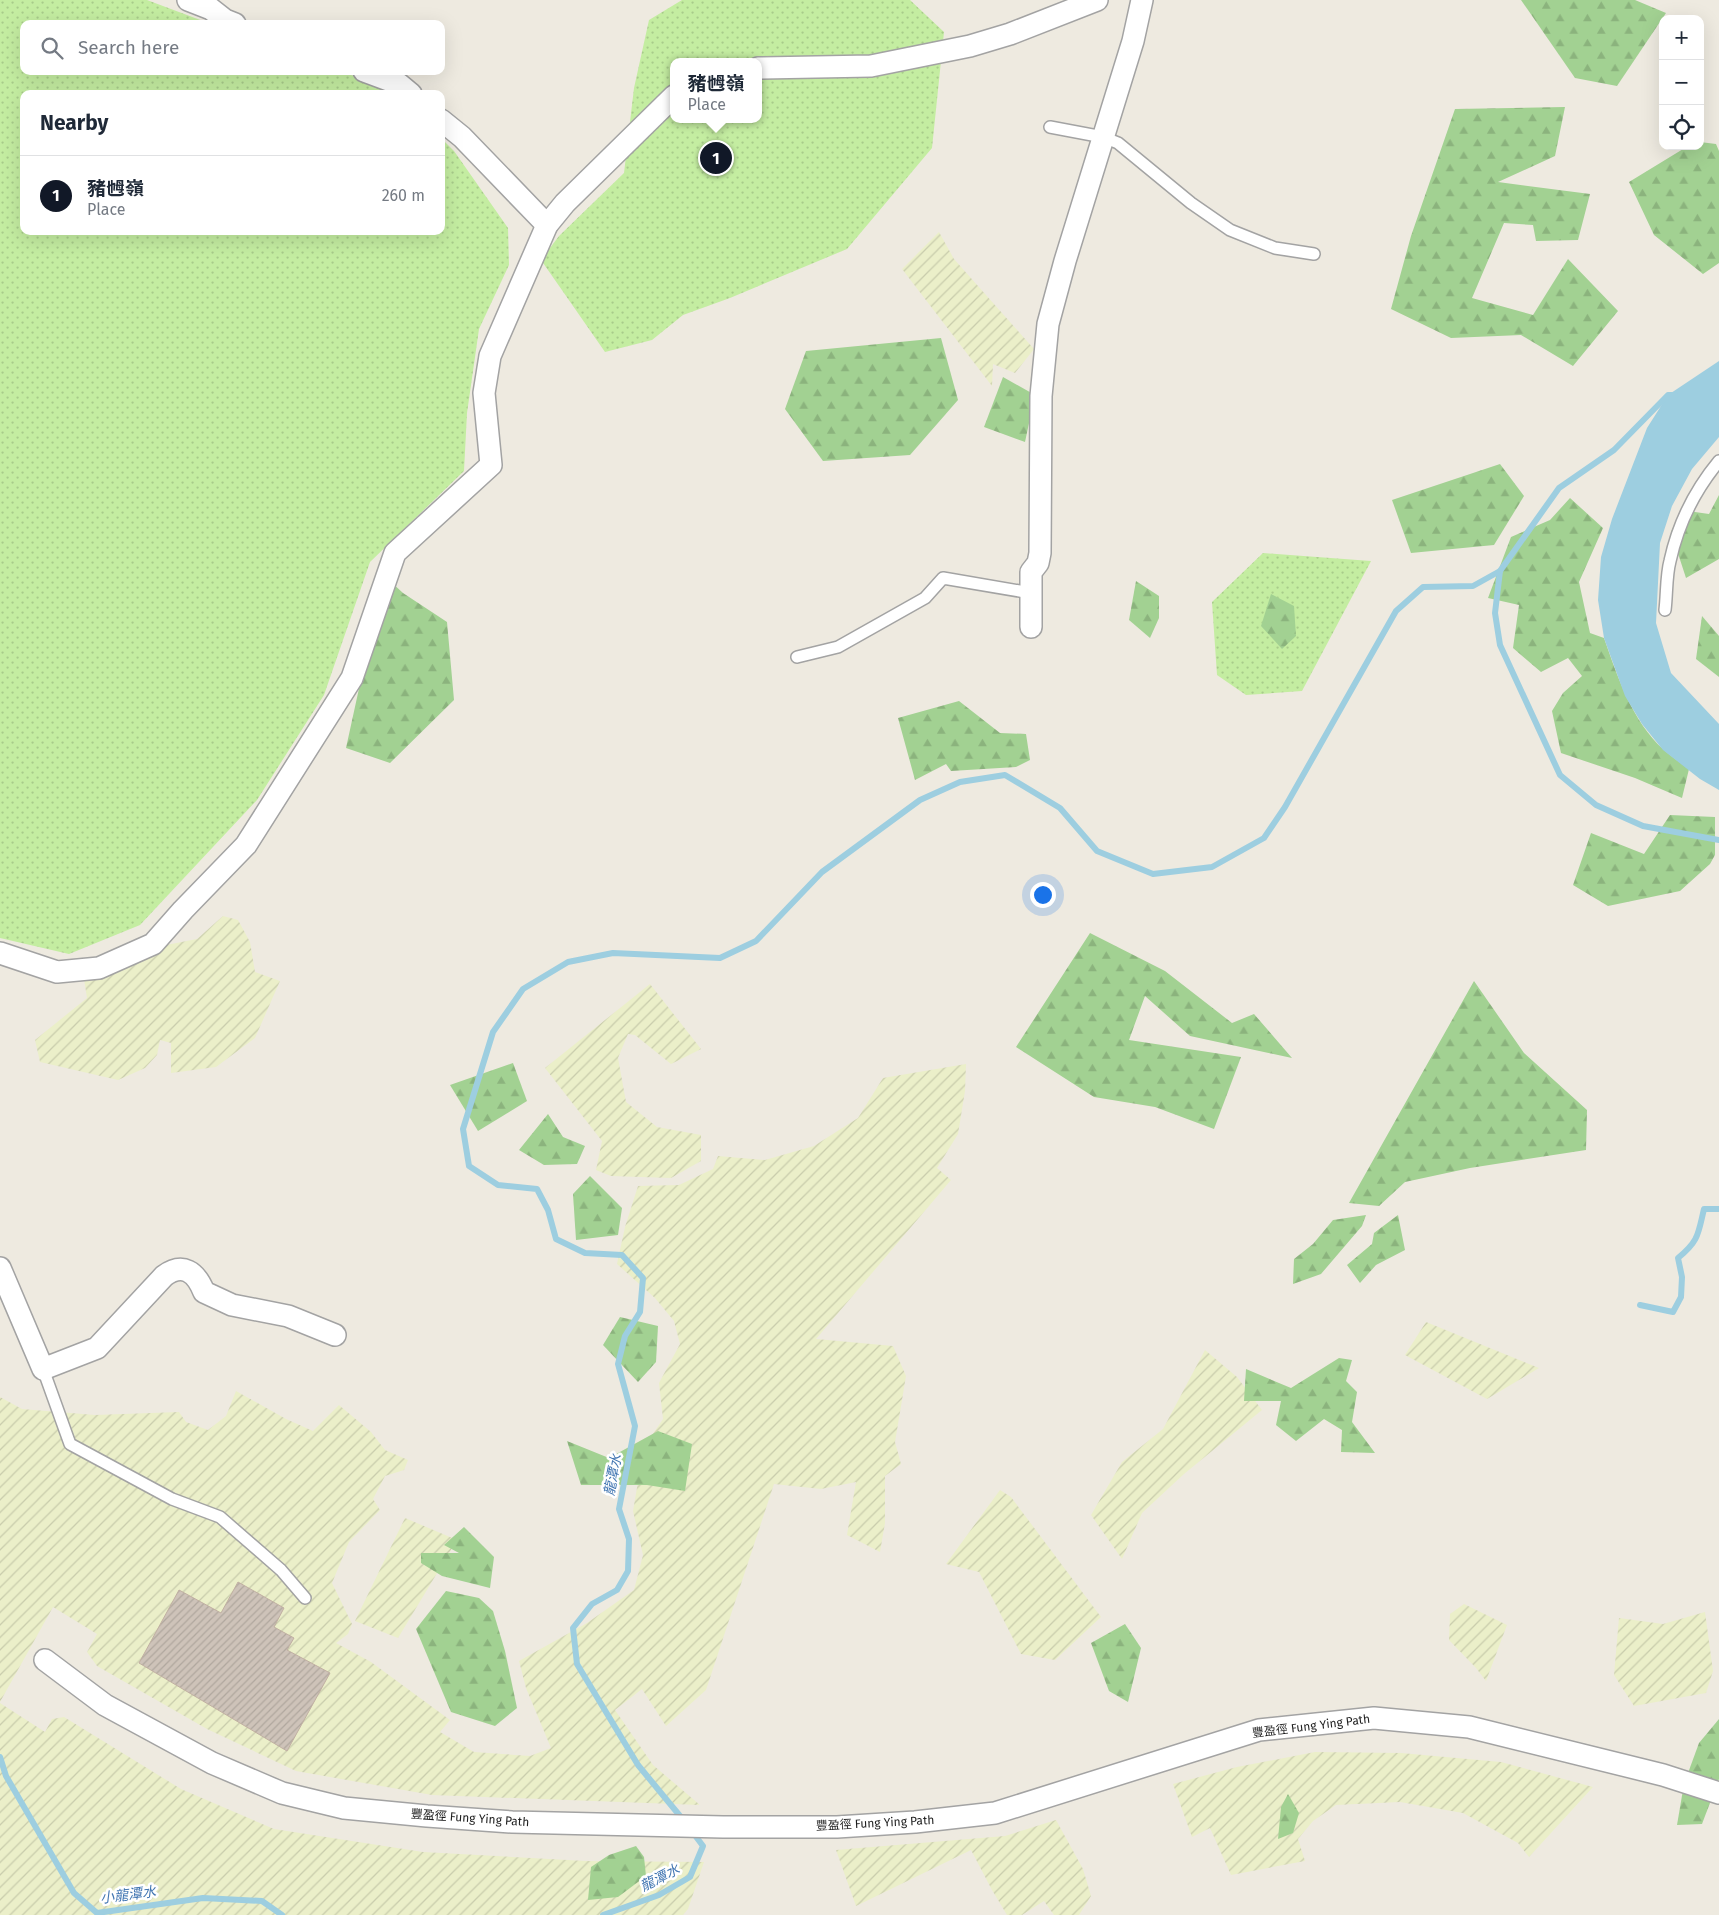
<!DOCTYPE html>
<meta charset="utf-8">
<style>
body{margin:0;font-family:"Fira Sans","Noto Sans TC",sans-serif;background:#f6f6f7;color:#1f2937}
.controls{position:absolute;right:15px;top:15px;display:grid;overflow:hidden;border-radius:10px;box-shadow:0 5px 20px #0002}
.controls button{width:45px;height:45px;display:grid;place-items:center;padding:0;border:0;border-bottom:1px solid #e0e1e3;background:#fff;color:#1f2937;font:25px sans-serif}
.you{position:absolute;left:1042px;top:894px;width:18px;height:18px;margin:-12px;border:4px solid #fff;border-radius:50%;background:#1a73e8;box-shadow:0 0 0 8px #1a73e833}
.badge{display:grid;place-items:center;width:32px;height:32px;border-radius:50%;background:#111827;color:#fff;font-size:16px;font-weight:700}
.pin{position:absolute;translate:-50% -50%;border:2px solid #fff;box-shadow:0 1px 5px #0006}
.popup{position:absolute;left:670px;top:58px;width:92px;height:65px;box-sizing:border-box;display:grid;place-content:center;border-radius:10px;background:#fff;filter:drop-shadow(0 1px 4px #0005);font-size:16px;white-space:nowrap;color:#747a83}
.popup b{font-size:19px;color:#1f2937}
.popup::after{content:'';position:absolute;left:50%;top:100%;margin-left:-10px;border:10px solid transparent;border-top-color:#fff}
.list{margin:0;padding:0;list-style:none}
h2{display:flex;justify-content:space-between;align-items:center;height:65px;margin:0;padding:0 20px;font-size:21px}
h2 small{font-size:16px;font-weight:400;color:#747a83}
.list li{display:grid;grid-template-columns:32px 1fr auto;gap:15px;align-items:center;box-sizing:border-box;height:80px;padding:0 20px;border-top:1px solid #e0e1e3}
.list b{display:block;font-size:19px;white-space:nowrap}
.list p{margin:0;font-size:16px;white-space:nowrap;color:#747a83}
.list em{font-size:16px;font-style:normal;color:#747a83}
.icon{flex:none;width:28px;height:28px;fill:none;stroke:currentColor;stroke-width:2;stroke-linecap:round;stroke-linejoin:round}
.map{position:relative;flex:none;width:1719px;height:1915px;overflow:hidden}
.search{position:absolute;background:#fff;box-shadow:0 5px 20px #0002;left:20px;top:20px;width:425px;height:55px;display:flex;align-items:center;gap:12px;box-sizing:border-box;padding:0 18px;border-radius:10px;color:#747a83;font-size:19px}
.panel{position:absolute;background:#fff;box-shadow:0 5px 20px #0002;left:20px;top:90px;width:425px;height:145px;border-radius:10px}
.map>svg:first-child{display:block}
</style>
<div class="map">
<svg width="1719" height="1915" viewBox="0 0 1719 1915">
<defs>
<pattern id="farmland-furrows" width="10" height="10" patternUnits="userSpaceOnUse" patternTransform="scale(1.25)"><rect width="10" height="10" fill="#ebefc9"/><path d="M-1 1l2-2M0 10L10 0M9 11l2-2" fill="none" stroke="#c9ccac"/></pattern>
<pattern id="grass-dots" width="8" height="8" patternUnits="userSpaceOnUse" patternTransform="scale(1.25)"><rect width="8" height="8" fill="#c4eda1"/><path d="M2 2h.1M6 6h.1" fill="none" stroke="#a8cb8a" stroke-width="1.8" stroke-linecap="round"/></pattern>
<pattern id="forest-firs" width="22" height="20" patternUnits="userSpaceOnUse" patternTransform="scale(1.25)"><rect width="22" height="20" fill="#a2d192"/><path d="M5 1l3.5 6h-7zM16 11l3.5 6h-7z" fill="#8bb37d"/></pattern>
<pattern id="building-hatch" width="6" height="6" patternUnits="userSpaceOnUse" patternTransform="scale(1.25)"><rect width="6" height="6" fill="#cec3b9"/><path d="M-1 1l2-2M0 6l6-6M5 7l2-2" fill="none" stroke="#b0a79e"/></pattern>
</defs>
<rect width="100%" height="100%" fill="#eeeae0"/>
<!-- farmland -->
<g fill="url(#farmland-furrows)">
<path d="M939 232 954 259 1034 349 1015 373 993 364 992 386 902 269Z"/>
<path d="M223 916 238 920 250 942 255 972 280 981 255 1038 216 1067 171 1073V1043L160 1040 157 1055 145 1068 118 1080 40 1062 35 1040 87 998 84 979 161 946 197 939Z"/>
<path d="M650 984 701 1049 671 1064 635 1035 628 1034 618 1058 626 1102 657 1127 701 1135V1161L671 1178 611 1176 596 1170 602 1141 545 1068Z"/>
<path d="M966 1064 965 1091 958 1134 937 1168 951 1180 816 1339 893 1346 906 1376 895 1442 901 1464 885 1476V1523L880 1552 847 1535 856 1482 821 1489 774 1484 706 1690 666 1726 642 1689 615 1710 653 1765 700 1805 432 1795 296 1771 207 1729 97 1666 87 1652 97 1634 53 1607 0 1702V1397L22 1409 95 1415 179 1412 186 1422 208 1430 226 1416 236 1391 286 1419 313 1431 339 1405 371 1432 385 1450 408 1460 404 1470 385 1476 373 1499 380 1510 349 1542 332 1583 352 1624 348 1634 336 1643 371 1662 450 1720 440 1732 474 1752 530 1756 551 1748 526 1688 519 1661 587 1623 634 1590 643 1555 633 1511 644 1447 663 1419 659 1383 680 1344 674 1321 655 1298 617 1264 625 1227 638 1186 679 1185 713 1169 718 1156 765 1160 814 1146 858 1118 883 1078Z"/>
<path d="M1426 1322 1539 1368 1487 1399 1405 1355Z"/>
<path d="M1205 1350 1237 1377 1262 1410 1184 1474 1142 1513 1122 1559 1091 1515 1122 1462 1163 1429Z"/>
<path d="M1000 1490 1011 1497 1101 1617 1055 1660 1021 1654 979 1572 946 1564Z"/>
<path d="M405 1518 457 1540 398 1638 355 1621Z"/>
<path d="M1464 1604 1507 1625 1486 1681 1476 1668 1449 1640 1450 1614Z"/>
<path d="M1705 1612 1713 1671 1706 1693 1634 1706 1614 1675 1619 1618 1663 1624Z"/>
<path d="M0 1703 45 1732 52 1719 64 1717 181 1789 274 1829 423 1852 586 1861 704 1862 688 1909 683 1915H0Z"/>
<path d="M1315 1752 1401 1753 1501 1762 1593 1787 1529 1857 1518 1843 1463 1813 1400 1802 1336 1805 1313 1821 1298 1839 1305 1861 1231 1875 1210 1828 1192 1837 1173 1784 1237 1767Z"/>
<path d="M1056 1820 1083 1869 1091 1896 1079 1915H1054L1044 1901 1022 1915H1007L992 1890 971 1850 856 1906 836 1850 1005 1836Z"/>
</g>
<!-- grass -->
<g fill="url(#grass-dots)" fill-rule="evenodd">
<path d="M0 0H147L211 24H24V71H340L390 89 394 94H24V231H441V138L454 151 508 228 509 265 479 329 467 413 464 471 370 562 324 695 257 800 140 925 69 954 0 938Z"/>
<path d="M682 0H910L944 32 932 148 847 249 730 298 683 315 652 340 605 352 541 260 559 236 624 173 634 88 649 20ZM674 62H758V119H674Z"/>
<path d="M1263 553 1371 561 1302 691 1246 695 1217 675 1212 602Z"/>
</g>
<!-- forest -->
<g fill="url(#forest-firs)">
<path d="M1521 0H1635L1666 13 1617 86 1575 78Z"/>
<path d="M1565 107 1555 156 1498 182 1590 194 1578 240 1536 241 1533 225 1504 223 1472 298 1533 315 1568 259 1618 311 1573 366 1521 335 1451 338 1391 309 1411 236 1455 109Z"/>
<path d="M1700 142 1716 144 1719 151V263L1703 274 1654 235 1629 182 1688 146H1700Z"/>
<path d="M941 338 958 400 910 455 823 461 785 409 806 351Z"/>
<path d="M1003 377 1035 395 1025 442 984 427Z"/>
<path d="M1500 464 1524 496 1494 545 1411 553 1392 500Z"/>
<path d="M1719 495V559L1686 578 1671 532 1681 510 1709 514Z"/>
<path d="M1570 498 1603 528 1579 582 1590 633 1604 638C1618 678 1632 721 1664 750 1672 757 1681 763 1689 769L1682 798 1635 778 1561 753 1552 711 1563 693 1582 676 1568 658 1541 672 1513 648 1519 605 1488 598 1511 537 1550 520Z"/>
<path d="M390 581 403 593 447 622 454 700 390 763 346 748 365 661Z"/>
<path d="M1136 581 1159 596V618L1150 638 1129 620Z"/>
<path d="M1271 594 1294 606 1296 636 1282 649 1261 626Z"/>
<path d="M1702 616 1719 636V677L1696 659Z"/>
<path d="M959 701 1000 733 1026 734 1030 760 1016 767 951 771 946 764 915 780 898 718Z"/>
<path d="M1670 815 1715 817V855L1710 864 1680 891 1608 906 1573 885 1591 833 1644 854Z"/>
<path d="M1090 933 1165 971 1232 1023 1254 1014 1292 1058 1190 1036 1145 996 1129 1040 1241 1057 1214 1129 1155 1107 1094 1097 1016 1047Z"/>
<path d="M1474 981 1524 1053 1587 1110 1586 1150 1470 1168 1405 1182 1379 1206 1349 1203Z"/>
<path d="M513 1063 527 1101 478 1131 450 1085Z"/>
<path d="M548 1114 563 1137 585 1146 577 1164 544 1165 519 1150Z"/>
<path d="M590 1176 622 1208 618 1235 576 1240 573 1194Z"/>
<path d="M1366 1215 1362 1226 1321 1274 1293 1284 1294 1259 1313 1244 1333 1220Z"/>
<path d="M1398 1215 1405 1250 1376 1265 1360 1283 1347 1265 1372 1244 1374 1233Z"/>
<path d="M620 1317 658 1326 656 1362 638 1382 603 1345Z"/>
<path d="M1339 1358 1352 1360 1346 1381 1357 1392 1352 1422 1375 1453 1341 1452 1342 1430 1324 1419 1296 1441 1276 1425 1281 1401H1244L1246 1369 1291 1388Z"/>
<path d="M658 1431 692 1444 685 1491 647 1485H581L567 1441 609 1458Z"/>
<path d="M464 1527 494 1557 490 1588 442 1576 421 1563V1553H459L444 1545Z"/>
<path d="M446 1591 479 1598 493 1611 505 1651 517 1708 495 1726 451 1712 416 1629Z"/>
<path d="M1125 1624 1141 1648 1128 1702 1109 1691 1091 1643Z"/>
<path d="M1719 1719V1779L1702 1824 1677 1825 1684 1784 1699 1743Z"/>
<path d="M1288 1794 1299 1813 1293 1833 1278 1839 1281 1807Z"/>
<path d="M636 1846 644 1857 646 1876 618 1897 588 1900 591 1867 609 1855Z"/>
</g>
<!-- water -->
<path fill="#9dcee0" d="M1719 361V437L1692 469 1672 506 1660 543 1656 623 1671 673 1719 724V790L1700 779 1663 750 1642 724 1625 696 1604 638 1598 600 1601 557 1612 519 1647 428 1668 395Z"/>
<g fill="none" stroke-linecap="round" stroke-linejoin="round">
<!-- stream -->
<g stroke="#9dcee0" stroke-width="6">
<path d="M1500 571 1495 613 1500 645 1560 775 1596 805 1643 826 1719 840"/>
<path d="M1640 1305 1673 1312 1681 1297 1682 1277 1678 1258C1699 1241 1698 1234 1704 1209H1719"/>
<path d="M0 1757 6 1776 74 1893 97 1913 203 1898 262 1901 282 1915"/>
<path d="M685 1822 638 1765 577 1664 573 1628 592 1604 617 1590 628 1571 629 1539 619 1509 635 1426 618 1364 625 1336 640 1312 643 1278 622 1255 585 1253 556 1239 548 1210 537 1189 498 1185 469 1166 463 1129 493 1032 523 989 568 962 613 953 720 958 756 941 822 872 920 800 960 782 1005 775 1060 808 1097 851 1153 874 1212 867 1264 838 1285 807 1396 611 1423 587 1473 586 1500 571 1559 488 1614 450 1668 395H1675"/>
<path d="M603 1915 659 1895 690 1877 703 1846 691 1830"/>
</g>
</g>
<!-- building -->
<path fill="url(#building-hatch)" stroke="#c1b0a2" d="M238 1582 284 1608 274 1627 294 1638 287 1650 330 1673 287 1751 139 1663 179 1590 221 1613Z"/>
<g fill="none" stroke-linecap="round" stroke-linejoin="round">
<!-- lane casing -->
<g stroke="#a3a3a3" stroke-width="14">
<g id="lane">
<path d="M1050 127 1103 137 1118 143 1191 203 1230 230 1275 248 1314 254"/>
<path d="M1665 610C1667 594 1666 576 1670 561 1678 524 1695 490 1719 461"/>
<path d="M797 657 838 647 925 598 943 578 1031 593"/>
<path d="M43 1369 70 1444 172 1499 220 1517 281 1570 305 1598"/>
</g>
</g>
<!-- street casing -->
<g stroke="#a3a3a3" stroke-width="24">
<g id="street">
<path d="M188 0 211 9 225 20 235 24"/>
<path d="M758 68 871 66 970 46 1010 34 1097 0"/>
<path d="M364 71 399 84 411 94"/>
<path d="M441 120 462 137 547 225"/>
<path d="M1031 627V572L1038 563 1040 553 1041 396 1048 324 1065 261 1133 41 1142 0"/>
<path d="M0 953 57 972 99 968 153 944 183 910 246 845 352 678 395 553 491 465 484 393 490 356 547 225 565 203 674 96"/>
<path d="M0 1268 43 1369 97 1348 164 1276C183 1262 196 1272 204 1292L232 1305 288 1316 335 1335"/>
<path d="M45 1660 105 1705 212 1763 282 1793 344 1808 427 1816 512 1822 723 1827H837L915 1822 995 1813 1259 1730 1374 1718 1469 1727 1663 1775 1719 1793"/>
</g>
</g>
<!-- lane -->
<use href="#lane" stroke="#fff" stroke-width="11"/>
<!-- street -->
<use href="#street" stroke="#fff" stroke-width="21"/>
</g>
<g text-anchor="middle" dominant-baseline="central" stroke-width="5" stroke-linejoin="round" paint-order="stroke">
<!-- street labels -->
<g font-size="12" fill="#1c1c1c" stroke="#fff">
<text transform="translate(1311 1726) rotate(-7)">豐盈徑 Fung Ying Path</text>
<text transform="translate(470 1818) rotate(4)">豐盈徑 Fung Ying Path</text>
<text transform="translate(875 1823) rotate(-3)">豐盈徑 Fung Ying Path</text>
</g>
<!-- water labels -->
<g font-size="14" font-style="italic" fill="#4276b2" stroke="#fff">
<text transform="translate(613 1475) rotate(-79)">龍潭水</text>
<text transform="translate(660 1878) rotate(-27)">龍潭水</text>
<text transform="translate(128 1895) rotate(-7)">小龍潭水</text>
</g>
</g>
</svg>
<div class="controls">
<button>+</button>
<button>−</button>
<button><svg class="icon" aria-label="locate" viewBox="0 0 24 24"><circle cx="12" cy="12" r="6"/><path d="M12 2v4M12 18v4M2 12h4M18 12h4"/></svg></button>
</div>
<div class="you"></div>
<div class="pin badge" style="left:716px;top:158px">1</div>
<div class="popup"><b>豬乸嶺</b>Place</div>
<div class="search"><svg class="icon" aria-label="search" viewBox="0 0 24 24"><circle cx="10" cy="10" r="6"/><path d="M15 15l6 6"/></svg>Search here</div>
<section class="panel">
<h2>Nearby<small></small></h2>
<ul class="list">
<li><span class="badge">1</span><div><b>豬乸嶺</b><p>Place</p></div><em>260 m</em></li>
</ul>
</section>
</div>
